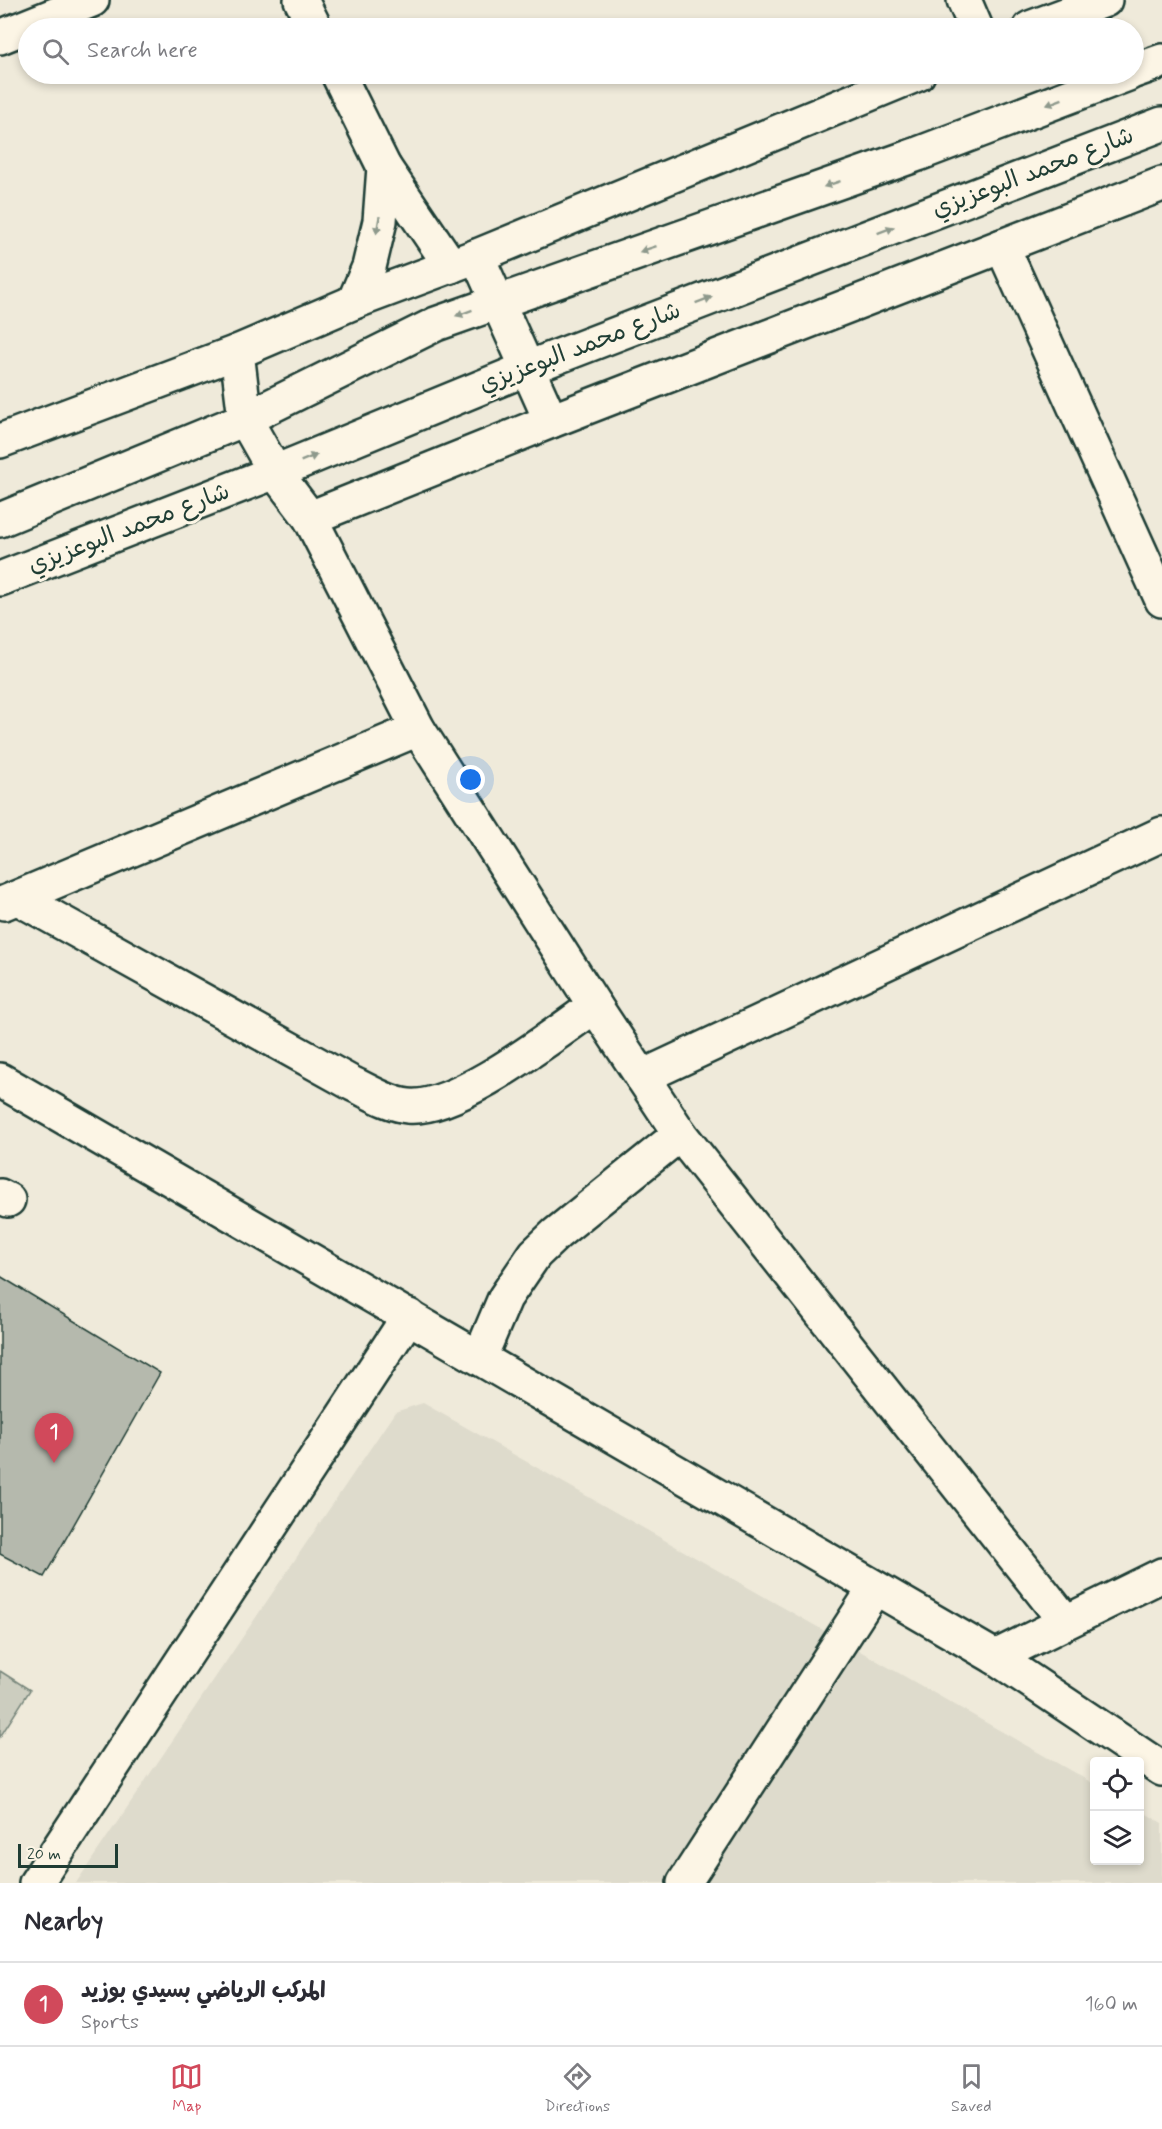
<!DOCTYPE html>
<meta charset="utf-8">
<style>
body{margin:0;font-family:Mynerve,"Playpen Sans Arabic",sans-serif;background:#f2f2f3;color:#2b2b33}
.controls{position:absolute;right:18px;bottom:18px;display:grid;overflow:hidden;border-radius:6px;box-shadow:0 3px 9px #0003}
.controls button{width:54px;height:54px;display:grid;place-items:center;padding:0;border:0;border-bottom:2px solid #e1e1e2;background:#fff;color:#2b2b33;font:30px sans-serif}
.scale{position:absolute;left:18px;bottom:15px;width:100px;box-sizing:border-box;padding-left:6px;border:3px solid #1f3d34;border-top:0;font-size:16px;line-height:21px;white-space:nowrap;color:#1f3d34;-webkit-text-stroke:4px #fcf5e5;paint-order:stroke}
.you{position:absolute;left:471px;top:780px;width:21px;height:21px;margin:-15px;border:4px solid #fff;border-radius:50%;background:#1a73e8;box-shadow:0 0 0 9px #1a73e833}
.badge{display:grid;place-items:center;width:39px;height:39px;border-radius:50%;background:#d1495b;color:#fff;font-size:20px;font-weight:700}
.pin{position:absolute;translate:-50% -50px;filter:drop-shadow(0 2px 3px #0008)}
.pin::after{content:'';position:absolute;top:32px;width:21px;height:18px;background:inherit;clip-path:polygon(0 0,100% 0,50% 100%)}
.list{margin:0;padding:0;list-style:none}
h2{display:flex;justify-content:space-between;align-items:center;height:78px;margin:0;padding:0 24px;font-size:26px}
h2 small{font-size:20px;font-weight:400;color:#7c7c81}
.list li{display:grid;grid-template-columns:39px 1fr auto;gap:18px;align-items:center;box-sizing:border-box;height:84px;padding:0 24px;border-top:2px solid #e1e1e2}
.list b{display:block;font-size:22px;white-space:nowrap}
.list p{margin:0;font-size:20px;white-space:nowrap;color:#7c7c81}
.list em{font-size:20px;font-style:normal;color:#7c7c81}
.icon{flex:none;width:33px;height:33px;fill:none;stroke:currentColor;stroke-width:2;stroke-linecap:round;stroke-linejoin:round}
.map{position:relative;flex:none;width:1162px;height:1883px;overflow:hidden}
.search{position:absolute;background:#fff;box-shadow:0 3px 9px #0003;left:18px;right:18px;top:18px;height:66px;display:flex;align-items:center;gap:15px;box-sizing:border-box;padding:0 21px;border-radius:33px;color:#7c7c81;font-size:22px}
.sheet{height:162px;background:#fff}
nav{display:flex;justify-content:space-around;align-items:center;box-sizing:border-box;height:84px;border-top:2px solid #e1e1e2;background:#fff;font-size:16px;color:#7c7c81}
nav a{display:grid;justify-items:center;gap:3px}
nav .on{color:#d1495b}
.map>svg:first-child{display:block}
</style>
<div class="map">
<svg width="1162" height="1883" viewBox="0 0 1162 1883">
<rect width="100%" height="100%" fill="#efeada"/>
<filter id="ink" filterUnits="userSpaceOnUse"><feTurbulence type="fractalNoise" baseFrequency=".0167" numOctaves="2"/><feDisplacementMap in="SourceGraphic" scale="12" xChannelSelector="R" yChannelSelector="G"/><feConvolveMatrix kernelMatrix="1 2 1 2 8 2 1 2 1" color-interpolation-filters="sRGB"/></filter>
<g filter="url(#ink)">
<!-- built -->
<path fill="#dedbcc" d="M423 1403 1094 1784V1860H1140V1810L1162 1823V1883H76L395 1412Z"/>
<!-- green -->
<path fill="#cccdbf" stroke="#76857a" stroke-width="1.5" d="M0 1671 30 1690 0 1737Z"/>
<!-- building -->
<path fill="#b5b9ad" stroke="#1f3d34" stroke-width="1.5" d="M0 1276 160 1373 44 1577 0 1554Z"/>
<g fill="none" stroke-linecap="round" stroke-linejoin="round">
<!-- minor casing -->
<g stroke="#1f3d34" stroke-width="38">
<g id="minor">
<path d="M301 0 315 28"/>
<path d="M964 0 976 28"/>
<path d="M1030 28 1105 0"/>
<path d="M0 37 92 0"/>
<path d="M338 74 384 167 451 266"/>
<path d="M1002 246 1162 600"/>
<path d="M477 256 551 421"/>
<path d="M354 302 369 267 380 221 384 167"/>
<path d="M237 352 245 419 275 472 310 518 418 729 595 1006 680 1134 1065 1621"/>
<path d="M0 441 237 352 354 302 477 256 918 74"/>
<path d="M310 518 551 421 1162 184"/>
<path d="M18 898 353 1084C370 1092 389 1104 408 1106 457 1111 554 1034 595 1006"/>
<path d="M4 903 418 729"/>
<path d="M642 1077 1162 834"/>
<path d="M0 1080 995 1657 1162 1769"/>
<path d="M0 1196 8 1200"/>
<path d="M480 1357 505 1298 535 1254 556 1234 680 1134"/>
<path d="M995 1657 1162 1575"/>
<path d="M36 1883 409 1316"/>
<path d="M684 1883 875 1588"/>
</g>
</g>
<!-- major casing -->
<g stroke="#1f3d34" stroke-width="38">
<g id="major">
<path d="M1134 71 1162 61"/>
<path d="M0 520 245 419 436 324 918 154 1128 74"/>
<path d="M0 579 275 472 528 368 1162 124"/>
</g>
</g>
<!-- minor -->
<use href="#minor" stroke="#fcf5e5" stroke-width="33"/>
<!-- major -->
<use href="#major" stroke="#fcf5e5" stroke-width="33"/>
</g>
<!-- one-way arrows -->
<defs><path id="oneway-solid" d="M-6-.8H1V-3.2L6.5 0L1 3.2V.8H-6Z" transform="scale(1.5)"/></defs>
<g fill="#8e998c">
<use href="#oneway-solid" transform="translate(1054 102) rotate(159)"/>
<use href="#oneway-solid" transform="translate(832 184) rotate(161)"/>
<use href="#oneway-solid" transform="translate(378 225) rotate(100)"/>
<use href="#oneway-solid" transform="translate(886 230) rotate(-21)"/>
<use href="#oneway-solid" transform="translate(648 249) rotate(161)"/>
<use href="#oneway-solid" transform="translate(704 300) rotate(-21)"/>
<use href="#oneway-solid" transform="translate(464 313) rotate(160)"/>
<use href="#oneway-solid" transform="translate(309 458) rotate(-22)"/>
</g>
</g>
<g text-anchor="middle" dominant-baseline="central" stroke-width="6" stroke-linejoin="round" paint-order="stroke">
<!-- street labels -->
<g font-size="24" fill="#1f3d34" stroke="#fcf5e5">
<text transform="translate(1033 173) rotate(-21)">شارع محمد البوعزيزي</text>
<text transform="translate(580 348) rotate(-21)">شارع محمد البوعزيزي</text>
<text transform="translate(129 529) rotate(-21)">شارع محمد البوعزيزي</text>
</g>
</g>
</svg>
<div class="controls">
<button><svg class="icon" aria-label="locate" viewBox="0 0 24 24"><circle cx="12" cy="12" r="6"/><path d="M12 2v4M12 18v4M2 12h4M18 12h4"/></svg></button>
<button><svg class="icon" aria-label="layers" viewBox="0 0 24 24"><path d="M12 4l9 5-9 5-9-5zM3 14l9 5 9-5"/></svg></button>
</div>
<div class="scale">20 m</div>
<div class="you"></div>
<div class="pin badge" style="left:54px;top:1463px">1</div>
<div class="search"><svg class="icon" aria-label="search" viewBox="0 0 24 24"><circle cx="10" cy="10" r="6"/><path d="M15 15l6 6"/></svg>Search here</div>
</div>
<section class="sheet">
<h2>Nearby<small></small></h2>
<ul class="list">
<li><span class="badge">1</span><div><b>المركب الرياضي بسيدي بوزيد</b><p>Sports</p></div><em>160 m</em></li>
</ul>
</section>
<nav>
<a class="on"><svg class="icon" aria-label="map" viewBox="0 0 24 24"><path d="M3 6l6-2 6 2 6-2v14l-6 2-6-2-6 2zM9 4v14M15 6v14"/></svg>Map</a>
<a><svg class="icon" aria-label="directions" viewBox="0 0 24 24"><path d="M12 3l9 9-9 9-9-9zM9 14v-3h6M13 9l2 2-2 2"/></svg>Directions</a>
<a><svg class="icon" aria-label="saved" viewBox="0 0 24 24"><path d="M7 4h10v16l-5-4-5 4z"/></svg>Saved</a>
</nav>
